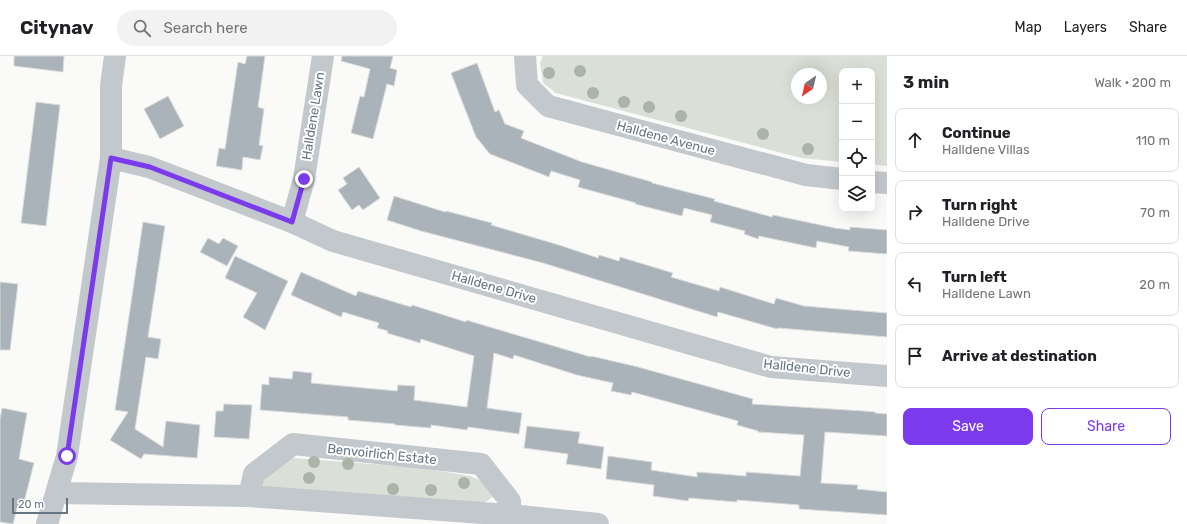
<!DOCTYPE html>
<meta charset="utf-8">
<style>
body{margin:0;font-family:Rubik,sans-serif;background:#f2f2f2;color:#202124}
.controls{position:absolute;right:12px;top:12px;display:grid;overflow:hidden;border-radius:8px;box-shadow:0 4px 16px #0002}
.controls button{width:36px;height:36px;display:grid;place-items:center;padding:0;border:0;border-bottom:1px solid #e0e0e0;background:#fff;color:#202124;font:20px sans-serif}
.compass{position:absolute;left:791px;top:12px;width:36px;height:36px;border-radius:50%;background:#fff;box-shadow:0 4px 16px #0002;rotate:214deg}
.scale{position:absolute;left:12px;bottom:10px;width:56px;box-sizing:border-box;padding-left:4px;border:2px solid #657683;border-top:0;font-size:11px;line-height:14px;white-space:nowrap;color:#657683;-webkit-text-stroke:3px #fff;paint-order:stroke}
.stop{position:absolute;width:12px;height:12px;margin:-9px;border:3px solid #7c3aed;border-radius:50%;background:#fff}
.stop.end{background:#7c3aed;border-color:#fff;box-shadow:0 1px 4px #0008}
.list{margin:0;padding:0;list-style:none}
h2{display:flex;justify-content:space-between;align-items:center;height:52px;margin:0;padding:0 16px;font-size:17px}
h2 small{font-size:13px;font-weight:400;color:#757577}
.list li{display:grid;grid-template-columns:26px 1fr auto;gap:12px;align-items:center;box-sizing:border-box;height:64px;margin:0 8px 8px;padding:0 8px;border:1px solid #e0e0e0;border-radius:8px}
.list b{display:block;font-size:15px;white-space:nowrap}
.list p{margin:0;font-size:13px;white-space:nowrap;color:#757577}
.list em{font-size:13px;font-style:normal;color:#757577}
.actions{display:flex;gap:8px;padding:12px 16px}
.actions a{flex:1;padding:9px 0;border:1px solid #7c3aed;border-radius:8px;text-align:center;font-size:14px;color:#7c3aed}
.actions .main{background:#7c3aed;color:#fff}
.icon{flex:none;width:22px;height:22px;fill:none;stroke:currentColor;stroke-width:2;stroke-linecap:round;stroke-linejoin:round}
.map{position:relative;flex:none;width:887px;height:468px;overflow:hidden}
header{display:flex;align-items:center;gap:24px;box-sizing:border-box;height:56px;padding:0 20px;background:#fff;border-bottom:1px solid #e0e0e0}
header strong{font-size:19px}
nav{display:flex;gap:22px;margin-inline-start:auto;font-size:14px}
.search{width:280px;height:36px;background:#f2f2f2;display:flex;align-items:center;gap:10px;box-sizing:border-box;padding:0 14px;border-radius:22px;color:#757577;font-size:15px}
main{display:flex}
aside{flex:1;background:#fff}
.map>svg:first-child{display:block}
</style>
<header>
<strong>Citynav</strong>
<div class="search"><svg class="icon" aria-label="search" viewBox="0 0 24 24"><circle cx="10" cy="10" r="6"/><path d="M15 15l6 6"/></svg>Search here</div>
<nav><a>Map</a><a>Layers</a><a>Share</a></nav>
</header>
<main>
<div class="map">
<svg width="887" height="468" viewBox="0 0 887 468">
<rect width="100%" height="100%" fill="#fafaf8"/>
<!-- green -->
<g fill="#dadfd7" fill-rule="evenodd">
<path d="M543 0H887V110L872 108V15H842V106L801 102 556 37 543 27 540 7ZM797 18H821V42H797Z"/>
<path d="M293 402 423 412 470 420 482 425 495 439 484 447 269 432 264 430 262 427 270 417Z"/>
</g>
<!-- building -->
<g fill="#aab3b9" stroke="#dcdcda">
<path d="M14 0H64L63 16 14 10Z"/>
<path d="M247 0H265L258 51 264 53 259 89 263 90 260 104 243 101 242 114 216 110 219 92 225 93 238 6 245 8Z"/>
<path d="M342 0H393L390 12 397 14 394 30 387 28 373 83 351 77 360 40 364 41 370 13 341 5Z"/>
<path d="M477 7 495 56 499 54 505 68 524 75 521 82 582 106 652 126V127L715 143 714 145 772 161 773 159 835 172 850 174V171L887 174V198L848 195 849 191 817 185 816 192 759 180 758 183 744 178 745 175 710 166 712 159 684 152 682 160 635 148 636 147 578 131 580 124 551 115 549 121 490 98 476 81 451 17Z"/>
<path d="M168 40 184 70 160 83 144 53Z"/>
<path d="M36 46 60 49 46 170 21 167Z"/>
<path d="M359 111 380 142 363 154 359 149 352 154 338 134 347 128 343 122Z"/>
<path d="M394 140 445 156 446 155 492 167 491 169 559 189 598 202 599 199 619 205 620 201 673 217 671 221 719 235 720 231 774 248 776 242 804 250 887 257V281L778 272 777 273 718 256 717 261 543 207 421 175 387 164Z"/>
<path d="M143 166 165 170 148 281 161 283 158 303 146 301 135 373 163 391 166 365 200 369 197 402 144 398 141 403 110 384 128 356 115 354Z"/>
<path d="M208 182 219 188 223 182 238 190 227 210 200 196Z"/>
<path d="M235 200 288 225 265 274 243 261 257 237 225 222Z"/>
<path d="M301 216 356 240 358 235 411 251 412 249 466 266V264L591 301V300L638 311 753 343 752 348 864 355 875 356V357L887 358V380L825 376 821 427 858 429 857 433 887 436V459L799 453V449L737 444V446L689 442 688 445 653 440 654 429 606 423 608 400 652 406 651 414 697 421V416L746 420V416L800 420 804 379 758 376V375L737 369 738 365 632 336 631 339 611 335 613 327 577 319 514 299 513 303 494 297 487 352 522 357 519 378 468 371 467 374 431 369V372L395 369V368L348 364V361L260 354 262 328 269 329V321L292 323 293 315 312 317 311 327 397 335 398 329 415 330 414 344 467 351 474 300 421 283 420 287 387 277 388 275 377 272 379 267 343 256 341 261 291 239Z"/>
<path d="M0 226 18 228 10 294H0Z"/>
<path d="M224 348 252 349 249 383 214 381 216 355H223Z"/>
<path d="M2 352 27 357 19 403 34 407 22 454 17 452 13 468 0 466V363Z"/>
<path d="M527 370 580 376 578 387 604 391 601 413 566 408 568 398 524 392Z"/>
</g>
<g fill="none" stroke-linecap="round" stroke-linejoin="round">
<!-- minor -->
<g stroke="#c3c8cc" stroke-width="22">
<path d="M525 0 527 29 548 50 806 119 842 123"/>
<path d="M111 102 149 111 292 166 333 185 771 311 887 320"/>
<path d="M872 126 887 127"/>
<path d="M292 166 304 123 323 0"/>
<path d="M57 437 249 440 510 459 598 468"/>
<path d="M249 440 254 418 293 388 481 408 510 445V459"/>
<path d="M47 468 67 400 111 102V30L115 0"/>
</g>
</g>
<!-- trees -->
<g fill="#aab4a7">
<circle cx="580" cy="15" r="6"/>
<circle cx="549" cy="17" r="6"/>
<circle cx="593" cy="37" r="6"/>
<circle cx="624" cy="46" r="6"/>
<circle cx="649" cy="51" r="6"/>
<circle cx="681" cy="60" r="6"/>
<circle cx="763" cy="78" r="6"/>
<circle cx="808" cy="93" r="6"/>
<circle cx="314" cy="406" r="6"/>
<circle cx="348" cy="408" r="6"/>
<circle cx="309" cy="422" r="6"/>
<circle cx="464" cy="427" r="6"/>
<circle cx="393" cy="433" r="6"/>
<circle cx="431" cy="434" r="6"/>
</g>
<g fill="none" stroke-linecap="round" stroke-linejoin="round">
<!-- route -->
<path stroke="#7c3aed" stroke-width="5" d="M67 400 111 102 150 111 292 166 304 123"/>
</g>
<g text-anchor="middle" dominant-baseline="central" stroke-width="4" stroke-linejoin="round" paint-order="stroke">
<!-- street labels -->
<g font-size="13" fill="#657683" stroke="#fff">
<text transform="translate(313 60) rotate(-81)">Halldene Lawn</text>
<text transform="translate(666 82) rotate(15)">Halldene Avenue</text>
<text transform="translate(494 231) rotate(16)">Halldene Drive</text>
<text transform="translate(807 312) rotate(6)">Halldene Drive</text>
<text transform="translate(382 398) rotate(6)">Benvoirlich Estate</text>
</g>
</g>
</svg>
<div class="controls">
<button>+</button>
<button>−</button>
<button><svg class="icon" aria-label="locate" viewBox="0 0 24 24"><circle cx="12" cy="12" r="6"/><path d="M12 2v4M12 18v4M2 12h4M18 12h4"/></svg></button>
<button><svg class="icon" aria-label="layers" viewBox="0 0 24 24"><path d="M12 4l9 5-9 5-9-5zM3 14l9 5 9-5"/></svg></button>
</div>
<svg class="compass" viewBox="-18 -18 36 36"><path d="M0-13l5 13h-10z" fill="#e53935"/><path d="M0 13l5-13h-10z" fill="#757577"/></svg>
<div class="scale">20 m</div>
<div class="stop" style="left:67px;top:400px"></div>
<div class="stop end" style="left:304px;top:123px"></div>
</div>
<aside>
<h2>3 min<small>Walk · 200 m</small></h2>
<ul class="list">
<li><svg class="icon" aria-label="ahead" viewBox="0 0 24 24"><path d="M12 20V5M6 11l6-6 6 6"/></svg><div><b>Continue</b><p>Halldene Villas</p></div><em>110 m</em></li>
<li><svg class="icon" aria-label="right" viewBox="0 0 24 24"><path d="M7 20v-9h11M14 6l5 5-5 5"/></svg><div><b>Turn right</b><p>Halldene Drive</p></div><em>70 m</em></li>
<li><svg class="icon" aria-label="left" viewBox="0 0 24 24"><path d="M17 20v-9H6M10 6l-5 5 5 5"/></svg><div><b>Turn left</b><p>Halldene Lawn</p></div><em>20 m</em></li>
<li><svg class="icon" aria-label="arrive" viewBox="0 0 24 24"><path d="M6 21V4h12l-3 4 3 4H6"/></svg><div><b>Arrive at destination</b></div></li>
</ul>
<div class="actions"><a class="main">Save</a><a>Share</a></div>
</aside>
</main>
